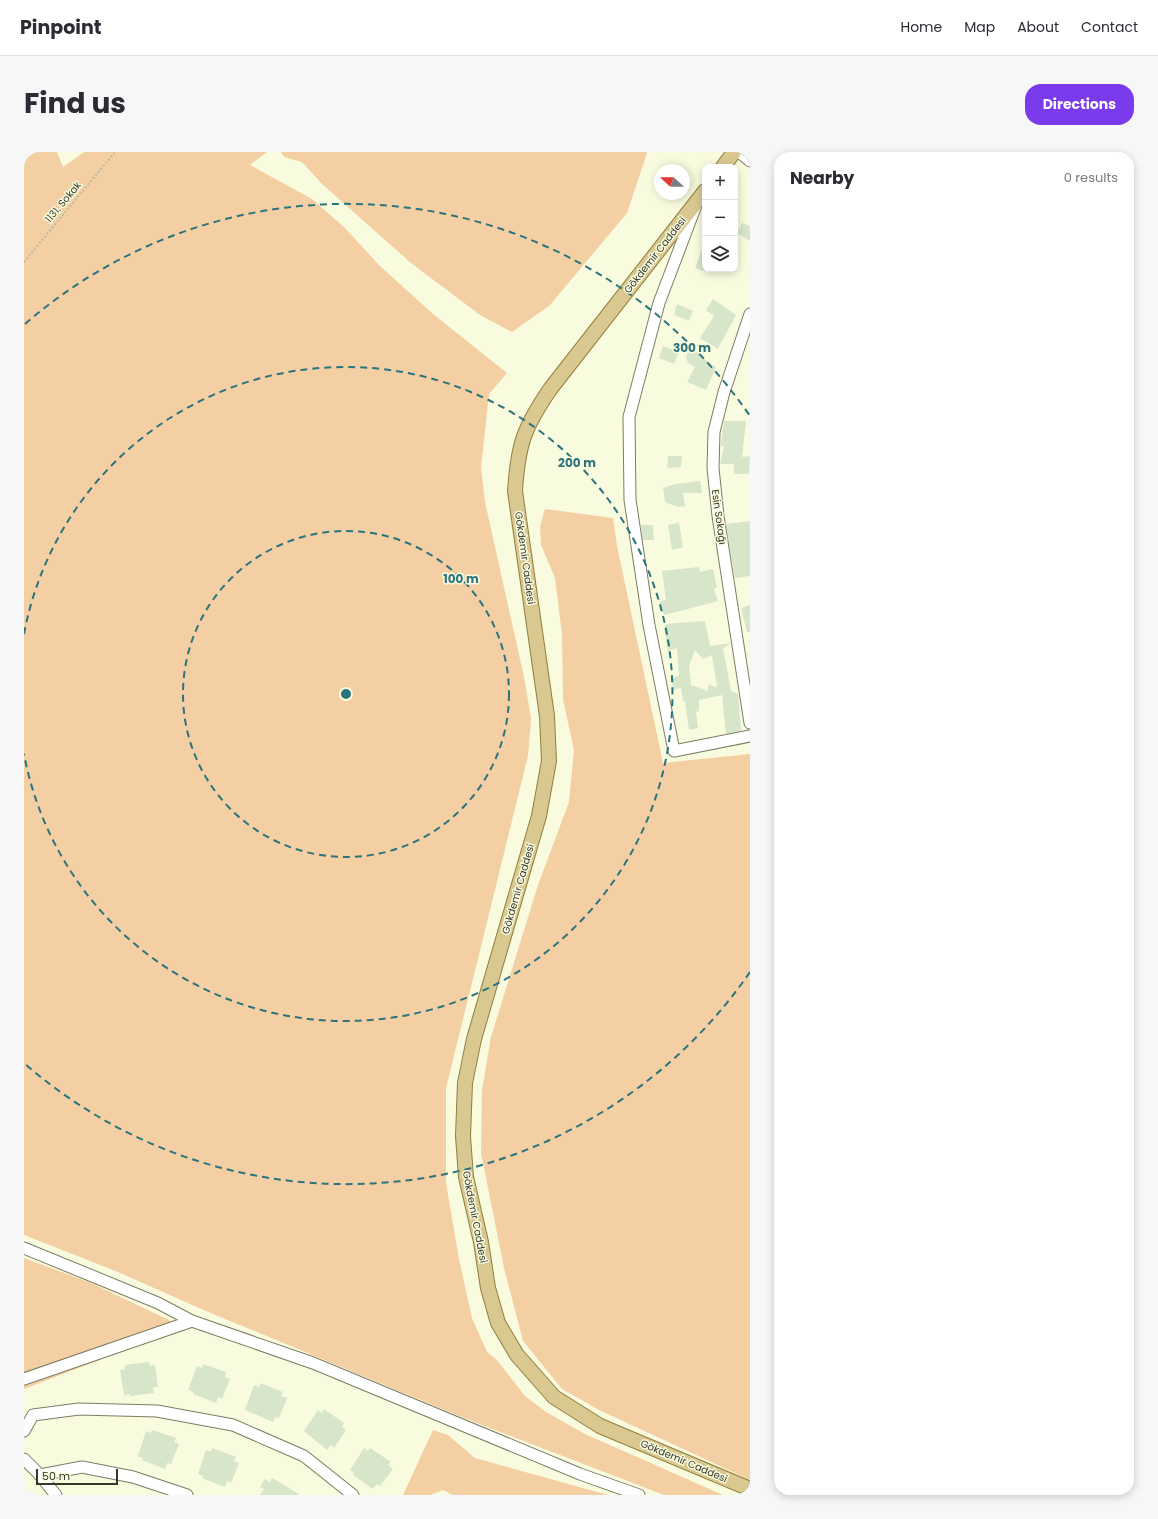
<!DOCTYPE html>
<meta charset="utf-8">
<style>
body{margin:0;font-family:Poppins,sans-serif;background:#f7f7f7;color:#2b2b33}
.controls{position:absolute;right:12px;top:12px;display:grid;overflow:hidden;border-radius:8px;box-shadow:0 2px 10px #0003}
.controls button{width:36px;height:36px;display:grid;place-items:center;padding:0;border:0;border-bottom:1px solid #e1e1e2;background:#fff;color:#2b2b33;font:20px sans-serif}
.compass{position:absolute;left:630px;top:12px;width:36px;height:36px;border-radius:50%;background:#fff;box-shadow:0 2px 10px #0003;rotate:291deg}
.scale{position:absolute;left:12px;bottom:10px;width:82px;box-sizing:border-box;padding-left:4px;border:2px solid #36372c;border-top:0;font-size:11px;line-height:14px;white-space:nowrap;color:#36372c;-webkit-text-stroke:3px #f9fbde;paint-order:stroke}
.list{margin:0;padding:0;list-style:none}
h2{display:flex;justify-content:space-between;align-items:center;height:52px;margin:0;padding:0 16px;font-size:17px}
h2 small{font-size:13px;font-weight:400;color:#7c7c81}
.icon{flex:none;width:22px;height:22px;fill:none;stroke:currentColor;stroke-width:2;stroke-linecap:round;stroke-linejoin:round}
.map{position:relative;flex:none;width:726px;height:1343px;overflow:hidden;border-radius:16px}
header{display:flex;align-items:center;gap:24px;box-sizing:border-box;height:56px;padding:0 20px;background:#fff;border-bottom:1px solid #e1e1e2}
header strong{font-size:19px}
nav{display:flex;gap:22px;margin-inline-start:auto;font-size:14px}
.intro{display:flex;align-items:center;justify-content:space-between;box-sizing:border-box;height:96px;padding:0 24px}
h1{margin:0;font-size:28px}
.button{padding:10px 18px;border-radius:16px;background:#7c3aed;color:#fff;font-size:14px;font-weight:700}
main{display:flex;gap:24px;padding:0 24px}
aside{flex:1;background:#fff;border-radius:16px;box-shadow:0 2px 10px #0003}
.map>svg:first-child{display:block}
</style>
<header>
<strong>Pinpoint</strong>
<nav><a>Home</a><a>Map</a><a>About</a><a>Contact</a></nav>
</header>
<div class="intro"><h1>Find us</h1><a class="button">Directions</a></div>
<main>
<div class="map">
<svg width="726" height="1343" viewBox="0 0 726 1343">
<rect width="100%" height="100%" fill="#f9fbde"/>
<!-- green -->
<g fill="#f4cfa4">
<path d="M0 0H33L39 15 60 0H243L226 13 288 47 321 76 355 113 409 162 483 221 465 242 457 316 461 350 500 525 507 566 504 604 422 936V1031L435 1107 448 1166 463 1200 472 1207 501 1244 522 1260 561 1282 699 1343H640L435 1264 175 1156 94 1120 0 1083Z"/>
<path d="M257 0H623V1L603 61 526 153 488 180 456 163 387 111 298 32 278 10 260 5Z"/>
<path d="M521 357 589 366 593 394 639 611 726 602V1328L575 1258 538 1237 499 1189 480 1116 457 1001 458 938 467 885 514 733 545 650 550 598 539 548 538 483 531 426 517 393 516 374Z"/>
<path d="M0 1106 65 1130 164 1177 112 1194 0 1237Z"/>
<path d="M409 1278 424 1283 451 1306 584 1343H429L419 1338 406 1343H379Z"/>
</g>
<!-- building -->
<g fill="#d7e5cb" fill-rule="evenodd">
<path d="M718 71 726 74V89L713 81Z"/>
<path d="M680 92H681V119L671 116Z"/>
<path d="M689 147 712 163 694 197 676 186 690 164 682 158Z"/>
<path d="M653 152 669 159 665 169 650 163Z"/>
<path d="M639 194 655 200 650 212 635 206Z"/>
<path d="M666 194 686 212 692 215 682 238 663 230 671 215 664 211 662 205Z"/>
<path d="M700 269H722L718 305 726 304 725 322H710V312H696L700 294H697Z"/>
<path d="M644 304H658L657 315 643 316Z"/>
<path d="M676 329 678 341H659L661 354 654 355 641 350 639 336 652 332Z"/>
<path d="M726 369V424L711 426 702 372Z"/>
<path d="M655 371 659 395 648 398 644 373Z"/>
<path d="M617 373H629L630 388H619Z"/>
<path d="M675 415 676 420 689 417 693 436 690 437 694 449 641 463 637 458 636 449 642 448 638 419Z"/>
<path d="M726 453V480H723L717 456Z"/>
<path d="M681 469 686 494 707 491 699 496 707 539 714 542 717 579 702 582 698 543 675 548V559L672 560 674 576 665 578 661 549H659L657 536 649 538 648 527 655 523 653 496 644 499 640 476 643 472ZM671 498 679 507 688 503 693 535 684 533V539L667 533 665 514Z"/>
<path d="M125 1210 126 1214 131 1213 134 1235H129L130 1241 106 1244V1242L100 1243 96 1218 101 1217V1213Z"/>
<path d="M179 1212 202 1220 201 1225 206 1227 198 1247 194 1245 192 1251 169 1242 170 1240 164 1238 173 1214 178 1216Z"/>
<path d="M236 1231 259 1240 257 1244 263 1246 255 1266 251 1265 249 1270 221 1258 230 1233 235 1235Z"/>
<path d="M300 1257 320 1271 318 1275 322 1278 310 1296 307 1293 303 1298 280 1279 294 1258 298 1261Z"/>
<path d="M129 1278 152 1286 150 1290 155 1292 147 1312 143 1311 141 1317 118 1308 119 1306 114 1304 122 1279 127 1281Z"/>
<path d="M188 1296 212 1305 210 1309 215 1311 207 1331 203 1329 201 1335 178 1326 179 1324 174 1322 182 1298 187 1300Z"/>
<path d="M340 1296 344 1299 346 1296 367 1310 364 1313 369 1317 356 1334 353 1332 349 1337 329 1323 330 1321 326 1318Z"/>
<path d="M248 1326 257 1331 276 1343H236L240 1337 236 1335 241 1327 246 1330Z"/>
</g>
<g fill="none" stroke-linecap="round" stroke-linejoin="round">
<!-- minor casing -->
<g stroke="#7c7d63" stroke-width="13">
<g id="minor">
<path d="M715 0 726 9"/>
<path d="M671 56 635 151 605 265 606 348 625 473 650 599 726 584"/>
<path d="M726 162 700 240 690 280 689 316 694 364 726 571"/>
<path d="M0 1096 134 1151 168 1169 289 1211 556 1322 615 1343"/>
<path d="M0 1227 168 1169"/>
<path d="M0 1279 9 1263 55 1257 133 1259 209 1273 280 1304 329 1343"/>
<path d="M0 1307 14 1321 32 1343"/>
<path d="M16 1323 58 1315 109 1325 163 1343"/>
</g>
</g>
<!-- major casing -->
<g stroke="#917e3e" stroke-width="16">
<g id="major">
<path d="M699 15 710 0"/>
<path d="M681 39 527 236C500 275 494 292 491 339L523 564 525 609 515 664 450 887 441 931 439 984 442 1025 457 1090 464 1136 474 1171 493 1203 530 1245 576 1274 726 1337"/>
</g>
</g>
<!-- path -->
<path stroke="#babca5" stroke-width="2" stroke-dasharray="2 2" stroke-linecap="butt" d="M0 110 91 0"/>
<!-- minor -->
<use href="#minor" stroke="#fff" stroke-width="11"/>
<!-- major -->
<use href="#major" stroke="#dac891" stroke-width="14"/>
</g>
<!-- distance rings -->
<g fill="none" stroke="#2b737d" stroke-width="2" stroke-dasharray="7 5">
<circle cx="322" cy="542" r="163"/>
<path d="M0 482A327 327 0 1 1 0 602"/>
<path d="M726 820A490 490 0 0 1 1 912M1 172A490 490 0 0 1 726 264"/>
</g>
<g text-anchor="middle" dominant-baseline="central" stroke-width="3" stroke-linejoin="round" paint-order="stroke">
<!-- street labels -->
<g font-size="10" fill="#36372c" stroke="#f9fbde">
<text transform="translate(39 50) rotate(-50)">1131. Sokak</text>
<text transform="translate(631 103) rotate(-52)">Gökdemir Caddesi</text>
<text transform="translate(695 365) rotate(82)">Esin Sokağı</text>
<text transform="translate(501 406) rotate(82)">Gökdemir Caddesi</text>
<text transform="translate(494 737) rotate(-74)">Gökdemir Caddesi</text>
<text transform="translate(451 1065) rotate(79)">Gökdemir Caddesi</text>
<text transform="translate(660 1309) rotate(23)">Gökdemir Caddesi</text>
</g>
</g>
<circle cx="322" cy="542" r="6" fill="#2b737d" stroke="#f9fbde" stroke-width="2"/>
<g font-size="12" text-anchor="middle" font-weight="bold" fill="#2b737d" stroke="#f9fbde" stroke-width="3" stroke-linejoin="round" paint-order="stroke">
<text x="668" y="200">300 m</text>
<text x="553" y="315">200 m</text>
<text x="437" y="431">100 m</text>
</g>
</svg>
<div class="controls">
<button>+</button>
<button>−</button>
<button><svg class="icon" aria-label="layers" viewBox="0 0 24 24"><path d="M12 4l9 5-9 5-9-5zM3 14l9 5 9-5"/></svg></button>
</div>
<svg class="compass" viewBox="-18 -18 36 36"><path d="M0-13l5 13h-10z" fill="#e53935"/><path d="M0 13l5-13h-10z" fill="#7c7c81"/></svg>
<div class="scale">50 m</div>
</div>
<aside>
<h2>Nearby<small>0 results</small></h2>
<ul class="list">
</ul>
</aside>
</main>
